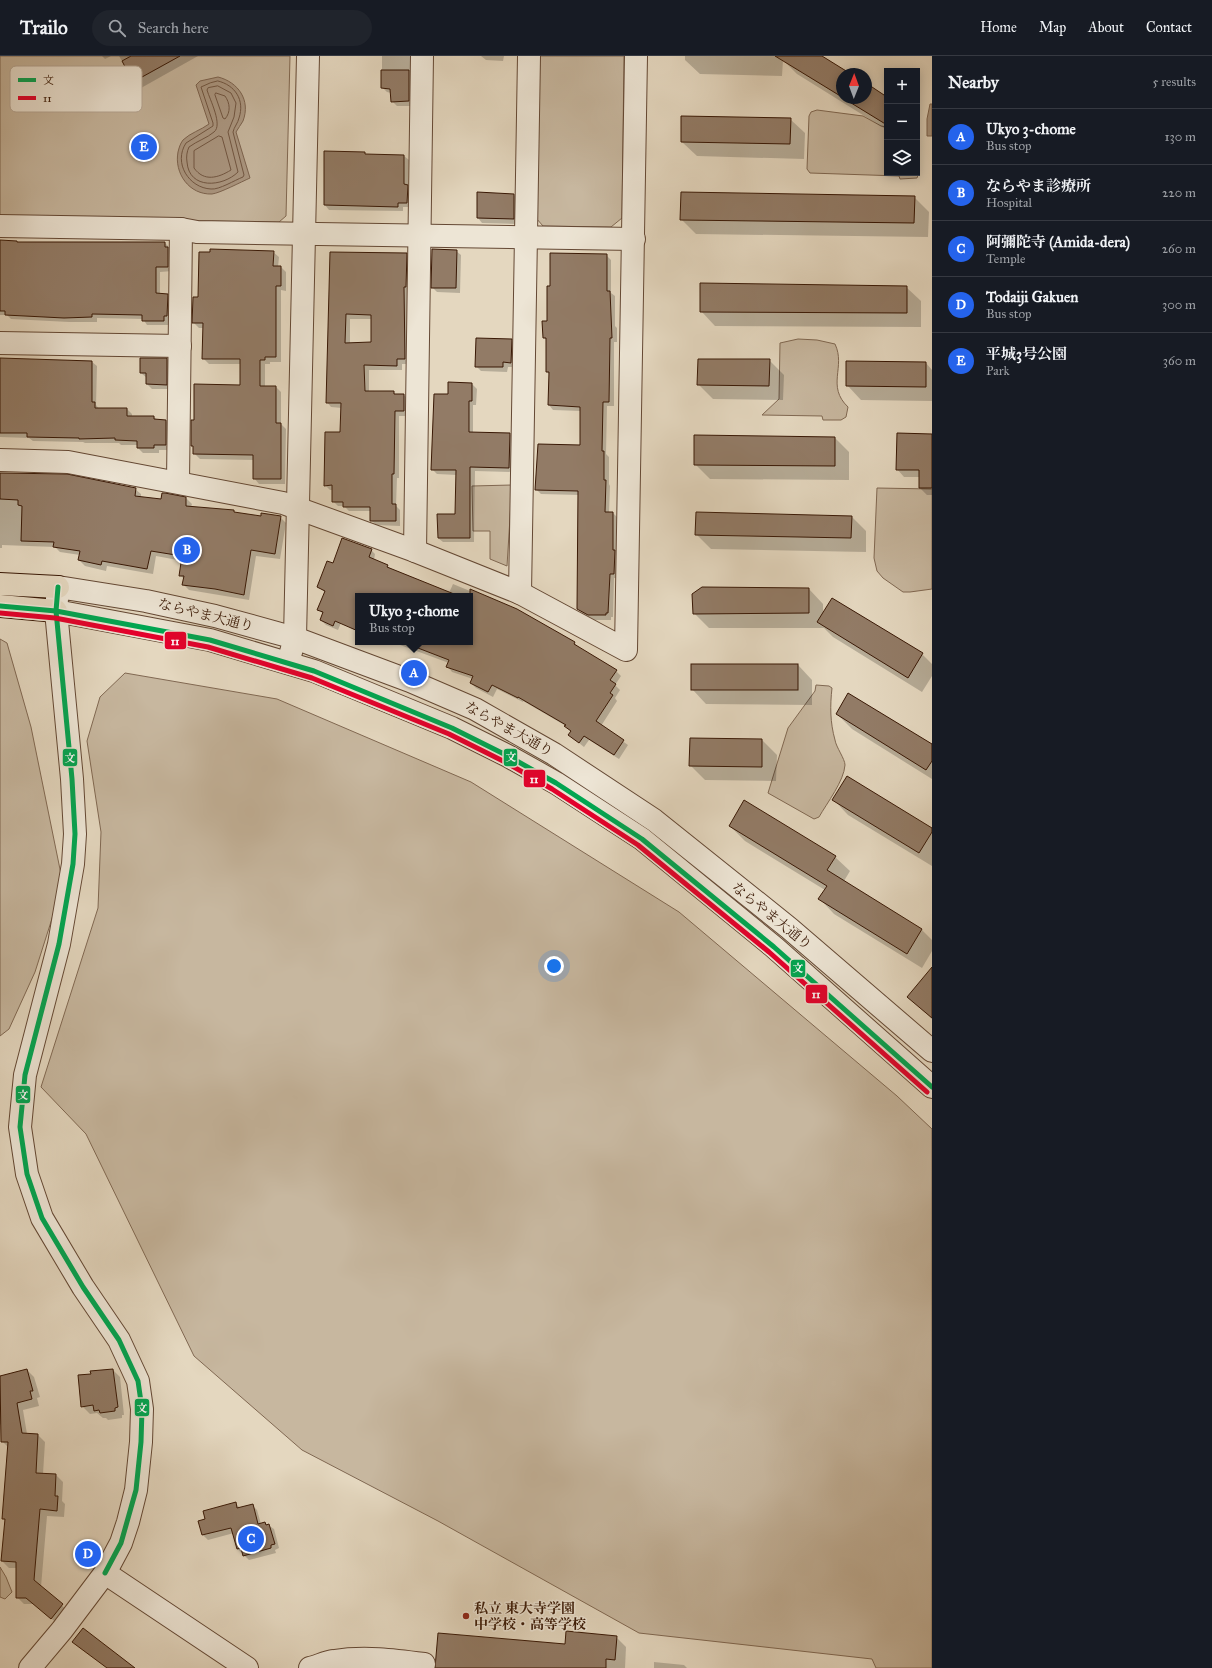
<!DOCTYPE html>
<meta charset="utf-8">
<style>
body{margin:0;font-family:"IM FELL Great Primer","Noto Serif JP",serif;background:#20242c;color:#f1f3f6}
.controls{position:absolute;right:12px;top:12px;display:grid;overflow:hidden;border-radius:0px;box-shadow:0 2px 10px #0003}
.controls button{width:36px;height:36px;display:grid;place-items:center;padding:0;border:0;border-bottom:1px solid #363941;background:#171b24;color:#f1f3f6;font:20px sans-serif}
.compass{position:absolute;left:836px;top:12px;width:36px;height:36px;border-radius:50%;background:#171b24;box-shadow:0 2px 10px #0003;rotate:1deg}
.you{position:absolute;left:554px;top:910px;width:14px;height:14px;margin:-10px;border:3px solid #fff;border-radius:50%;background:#1a73e8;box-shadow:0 0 0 6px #1a73e833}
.badge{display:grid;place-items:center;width:26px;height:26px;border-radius:50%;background:#2563eb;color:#fff;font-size:13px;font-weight:700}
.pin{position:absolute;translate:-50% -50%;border:2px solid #fff;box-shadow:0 1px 4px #0006}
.popup{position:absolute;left:355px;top:537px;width:118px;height:52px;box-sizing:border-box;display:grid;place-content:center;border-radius:0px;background:#171b24;filter:drop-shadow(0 1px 3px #0005);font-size:13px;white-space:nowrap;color:#9ea1a6}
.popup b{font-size:15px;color:#f1f3f6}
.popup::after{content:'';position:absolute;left:50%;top:100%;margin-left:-8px;border:8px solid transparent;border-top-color:#171b24}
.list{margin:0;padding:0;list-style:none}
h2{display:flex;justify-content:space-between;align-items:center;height:52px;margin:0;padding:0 16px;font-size:17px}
h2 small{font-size:13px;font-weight:400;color:#9ea1a6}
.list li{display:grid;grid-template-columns:26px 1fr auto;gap:12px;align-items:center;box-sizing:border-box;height:56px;padding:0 16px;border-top:1px solid #363941}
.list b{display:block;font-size:15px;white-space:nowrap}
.list p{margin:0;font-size:13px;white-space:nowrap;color:#9ea1a6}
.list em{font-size:13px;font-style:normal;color:#9ea1a6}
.icon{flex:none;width:22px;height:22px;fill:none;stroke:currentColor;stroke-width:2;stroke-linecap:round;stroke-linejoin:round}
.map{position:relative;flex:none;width:932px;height:1612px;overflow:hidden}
header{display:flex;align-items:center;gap:24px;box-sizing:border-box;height:56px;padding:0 20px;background:#171b24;border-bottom:1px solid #363941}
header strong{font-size:19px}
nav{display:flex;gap:22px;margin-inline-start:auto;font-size:14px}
.search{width:280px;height:36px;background:#20242c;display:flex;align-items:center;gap:10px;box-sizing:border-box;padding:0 14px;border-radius:22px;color:#9ea1a6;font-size:15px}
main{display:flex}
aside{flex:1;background:#171b24}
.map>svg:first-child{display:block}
</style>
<header>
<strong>Trailo</strong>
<div class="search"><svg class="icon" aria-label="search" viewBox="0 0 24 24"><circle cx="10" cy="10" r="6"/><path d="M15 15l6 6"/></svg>Search here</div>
<nav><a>Home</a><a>Map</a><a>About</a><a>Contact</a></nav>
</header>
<main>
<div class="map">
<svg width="932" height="1612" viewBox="0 0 932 1612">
<rect width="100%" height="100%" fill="#e4d7bf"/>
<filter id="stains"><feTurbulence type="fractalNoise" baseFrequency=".005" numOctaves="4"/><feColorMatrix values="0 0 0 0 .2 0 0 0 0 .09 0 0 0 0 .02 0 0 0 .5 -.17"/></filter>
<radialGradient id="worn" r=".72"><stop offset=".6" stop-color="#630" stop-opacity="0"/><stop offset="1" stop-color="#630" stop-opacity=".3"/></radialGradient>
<!-- green -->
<g fill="#c7b79f" stroke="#806852">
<path d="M0 0H290L286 160 279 166 0 162Z"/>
<path d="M538 0H624L622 162 611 171 543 170 536 162Z"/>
<path d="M817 54 863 60 881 70 887 71V117H917L918 119 917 122 900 123 899 120 810 117 807 113 809 60 811 56Z"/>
<path d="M798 283 817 284 835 288C846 311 826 330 848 351L846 361 841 364H823L822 360 762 359 779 343 780 287Z"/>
<path d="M512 429 507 510 490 503V475H473L472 430Z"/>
<path d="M877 432 932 433V533L910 536H903L883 522 877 515 874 502Z"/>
<path d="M0 583 7 587 31 671 63 828 35 916 9 973 0 980Z"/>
<path d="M125 617 277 643 471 726 679 856 897 1040 932 1073V1612H876L872 1603 639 1577 438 1465 302 1394 194 1300 86 1078 41 1031 98 852 101 776 87 685 100 641Z"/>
<path d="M816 629 829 630 832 632C830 650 830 666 835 684 836 691 845 703 845 709 844 725 827 747 819 761L814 763 768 737 788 672 815 635Z"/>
<path d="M0 1511 6 1521 12 1536 5 1543 0 1541Z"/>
</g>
<!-- water -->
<g fill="#aa9680" stroke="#7d644f">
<path d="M218 21C238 26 251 44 243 65 241 69 238 72 236 76L250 122C241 126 220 137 212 138 189 139 174 117 178 96 179 92 180 88 183 84 190 77 201 74 209 68L196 29 200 25Z"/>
<path d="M930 48H932V80H927V63Z"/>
</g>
<!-- shadow -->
<g fill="#0003" fill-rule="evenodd">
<path d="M102 0H111L105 3Z"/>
<path d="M119 0H198L141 32 134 25Z"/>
<path d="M382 0H413V50H397L392 45 391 37 387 36 382 31Z"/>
<path d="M481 0H506H504L503 5 486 4Z"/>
<path d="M685 0H820L849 18H842V42H866V29L887 42V74L797 18 783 4 782 20 700 18 685 4Z"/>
<path d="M790 63 805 77 804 103 697 100 682 86Z"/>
<path d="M364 97 366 99 404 100 409 104 408 130 412 134V151H403V155L329 154 325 149Z"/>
<path d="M514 139 519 144 518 168 482 167 478 162Z"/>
<path d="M914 141 929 156 928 181 696 178 681 163Z"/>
<path d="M0 185 17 186 18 187H165L170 192 173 215 160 216V238L167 239 172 243V264H169L168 269H147L143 263 97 262V266H69L11 263 7 259H0Z"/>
<path d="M456 195 461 199 460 237 437 236 432 231Z"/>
<path d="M273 196 279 201 278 211H281L286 216V235L281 234V306H270V308H265V331H276L281 336V368L286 373 285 428H259L254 422V404L200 403 194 397V392L192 389 195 365 241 330V308H209L203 302 204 272H199L193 266 199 242Z"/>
<path d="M331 197 406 198 411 203 410 308H402V314H369V336H393L396 339H404L409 344V360H399V422H397L396 450 400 454V470L376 469 371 464V455H349L344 450H338L333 445V434H330L325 429 341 377 342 352 331 351 327 346ZM350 263H372V287L350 288Z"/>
<path d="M606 199 611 204V237L615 240V270L617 272V286H614V350H607L606 398 609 401V428L610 430 609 457H613L618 462 619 522H614L613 561H611V564H594L583 558 578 553 579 439 541 438 536 433 580 390 581 355 553 354 549 349 550 319 547 316V285L544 281 548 266 551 231Z"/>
<path d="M906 231 921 245V271L715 270 701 255Z"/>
<path d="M511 284 516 289V311H508L507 316 481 315 476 310Z"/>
<path d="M0 303 92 306 97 310 96 349 99 353H127L132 358V361H154L157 364 166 365 171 369 170 394H159V397H143L138 392V389H121L119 387H85L83 386 33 385 29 382 0 381Z"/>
<path d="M141 303H167L171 308V333H152L147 328V322L141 317Z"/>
<path d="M769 304 784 319 783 344 713 343 698 328Z"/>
<path d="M926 307 932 314V345L861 344 847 329Z"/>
<path d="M472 328 477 333 476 349H473V377L510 378 514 383V416L475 415 474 486H443L438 482 456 459 457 419 437 418 432 413 449 340Z"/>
<path d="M932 379V439H927L920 432V421H904L897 413Z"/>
<path d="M835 382 849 396V424L710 423 695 408Z"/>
<path d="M0 418 135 433 141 438V442L162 444 186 442 192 448 191 451 234 455 235 457 262 461H280L286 467 280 503 256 500 249 544 189 534 183 528 184 523 180 519 183 505 156 500 153 518 107 510 106 515 85 510 79 504 80 499 60 496 55 491 2 489V492H0Z"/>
<path d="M852 461 866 475V496L711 493 696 478Z"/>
<path d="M370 493 375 498 374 504 387 510 391 513 449 537 453 528 516 554 574 586 579 592 616 615 621 620 615 629 620 634 615 642 617 645 601 670 628 689 619 703 589 684 584 691 569 679 571 676 566 670 523 645V646L497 633 493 641 476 632 471 627 473 623 452 616 448 611 449 607 392 586H470V540H358V568L343 562 338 574 326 569 321 564 323 558 318 553 326 537 318 531 333 508Z"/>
<path d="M809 533 823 548V558L922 598 932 608V620L922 636 833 581 824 572H709L694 557Z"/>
<path d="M798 609 812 624V649L706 648 692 633Z"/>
<path d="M837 658 932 689V723L852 673Z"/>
<path d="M762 684 777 699 776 725 705 724 690 709Z"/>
<path d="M834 744 932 774V810L848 759Z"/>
<path d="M730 770 835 801 850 815 844 825 922 874 932 884V895L922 912 834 858 820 843 825 834 745 785Z"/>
<path d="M932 913V963L908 941Z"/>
<path d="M27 1314 34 1321 40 1341 37 1342 39 1350 23 1354 27 1378 38 1379 45 1386 43 1418 56 1419 63 1426 62 1445 65 1448 64 1461 47 1460 41 1531 69 1556 59 1569 34 1548H24L17 1541V1512H9L2 1505 6 1465 3 1463 8 1391 2 1385 3 1370 0 1368V1321Z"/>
<path d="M113 1314 120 1321 124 1359H122V1362L108 1364 106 1362H103L97 1357 90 1358 82 1350 92 1319Z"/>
<path d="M236 1448 240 1452 252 1449 257 1454 261 1468 265 1467 274 1473 279 1492 275 1494 276 1497 249 1504 238 1493 234 1477 208 1484 203 1479 199 1466 206 1464Z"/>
<path d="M616 1581 626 1591 625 1612H436Z"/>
<path d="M654 1606 684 1609 687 1612H654Z"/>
</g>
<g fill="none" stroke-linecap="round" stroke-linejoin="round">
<!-- shore -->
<g stroke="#725742" stroke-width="1">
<path d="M218 25C235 29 245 44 239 62 238 67 234 71 233 76L244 119 243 121C235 124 219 134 211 133 189 132 173 107 186 87L213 70V67L201 31 210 27Z"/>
<path d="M218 30 231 37 236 47 234 61 228 76 238 116C223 131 189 134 187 106 186 101 187 95 189 91 197 85 207 82 214 76 223 69 210 44 207 34L208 32Z"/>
<path d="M216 37 225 40C230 47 231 56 225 63L223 62 215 39Z"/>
<path d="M219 80 222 81 231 114C218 122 204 126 194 112V95Z"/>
</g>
</g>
<!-- building -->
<g fill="#927b66" stroke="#391805" fill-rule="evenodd">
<path d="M131 0H180L133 26 122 5Z"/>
<path d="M775 0H822L851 18H842V41Z"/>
<path d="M381 14H409V45L391 46 390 33 381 32Z"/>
<path d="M866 27 887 41V69L843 42H866Z"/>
<path d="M681 60 791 62 790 88 681 86Z"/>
<path d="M324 95 365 96V98L404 99V128L408 129 407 147H398V151L324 149Z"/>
<path d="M477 136 514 138V163L477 162Z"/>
<path d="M681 136 915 140 914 167 680 164Z"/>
<path d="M0 184 17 185V186H165V191H168V211H156V237L168 238 167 260H164V265H142V259L92 258V261L64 262 5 259V255H0Z"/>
<path d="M210 193 274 195 273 210H281V230H276V301H265V304H260V330H276V367H281V423H253V399L193 398V390H191V364H194V328L240 329V303H202L203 267H192L193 241H198L199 196H210Z"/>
<path d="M432 193 457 194 456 232H431Z"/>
<path d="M330 196 407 197 406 231H404L405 303H397V310L364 309 365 335H394V338H404V355H395L394 418H392V448H396V465H370V451H343V446H332V429L324 430 325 376H340L341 347H326ZM346 258 371 259V286L345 287Z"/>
<path d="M550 197 607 198V235H610L612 282H610L609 346H603L602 395H604V424H606L605 456H613V494H615L614 518H610L608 557H606V559H588L577 553 578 435 535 434 538 388 580 389V351L548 349 549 316H546V282H543L542 265H547V230H550Z"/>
<path d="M700 227 907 230V257L700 256Z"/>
<path d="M476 282 512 283 511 307 503 306V311H475Z"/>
<path d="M0 302 92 305V346H95V352H127V360H154V363L166 364V389H154V392H137V385L115 384V382L79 383V382L27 381V377H0Z"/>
<path d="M140 302H167V329L146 328V317H140Z"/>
<path d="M698 303H770L769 330 697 329Z"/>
<path d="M846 305 926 306V331L846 330Z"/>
<path d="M448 326 472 327V345H469V376L510 377 509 412 470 411V482H438L437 458H455L456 414H431L434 338H448Z"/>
<path d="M897 377 932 378V432H919V414H896Z"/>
<path d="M694 379 835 381V410L694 409Z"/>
<path d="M0 417 67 418 136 432 135 440 161 443 162 437H165L186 441V450L234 454V456L261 460V457L281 460 275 498 251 494 244 539 215 533 182 529 184 520H179L182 500 151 495 147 513 102 505 101 509 78 504 80 495 53 491 54 486 21 485 22 450 18 449V444L0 443Z"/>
<path d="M696 456 852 460 851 482 695 479Z"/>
<path d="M342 482 372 493 369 501 388 509 387 511 459 540H358V575L335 565 333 570 320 564 323 556 317 554 325 535 317 531 327 505 333 507Z"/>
<path d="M702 531 809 532V557L693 558 692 538Z"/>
<path d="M470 533 517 553 575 586 574 588 617 614 610 624 616 628 610 637 613 639 596 665 624 684 614 699 584 680 579 687 568 679 571 675 564 670 566 669 518 641V642L492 629 488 636 470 627 473 620 446 611 449 604 405 587V586H470Z"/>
<path d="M832 542 923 597 908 622 817 566Z"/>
<rect x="691" y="608" width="107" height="26"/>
<path d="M848 637 932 688V705L926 714 836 658Z"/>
<path d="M690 682 762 683V711L689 710Z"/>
<path d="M847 720 932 772V776L919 797 832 744Z"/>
<path d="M744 744 836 800 827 814 922 873 907 898 818 843 827 830 729 770Z"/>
<path d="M932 911V962L907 941Z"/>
<path d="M27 1313 33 1335H30L32 1343 17 1347 22 1377 38 1378 36 1417 56 1418 55 1440H58L57 1455 40 1453 34 1524 63 1548 51 1563 26 1542H16V1506L1 1505 5 1463H2L8 1386H1L0 1320Z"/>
<path d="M113 1313 118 1351 115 1352V1355L100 1357 99 1354 94 1355 93 1349 81 1351 78 1319 91 1318 90 1315Z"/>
<path d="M236 1446 237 1452 253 1448 258 1468 265 1466 266 1469 269 1468 275 1488 271 1489V1492L243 1500 241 1492 237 1493 231 1472 202 1479 198 1465 205 1463 203 1455Z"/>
<path d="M83 1572 135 1612H107L72 1586Z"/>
<path d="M566 1575 617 1580 615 1604 606 1603V1612H435L438 1577 565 1588Z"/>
</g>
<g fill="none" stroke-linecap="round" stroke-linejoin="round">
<!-- minor casing -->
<g stroke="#644834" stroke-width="24">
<g id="minor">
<path d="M0 170 181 173 197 176 634 183"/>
<path d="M0 287 180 290"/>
<path d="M0 404 68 406 283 447 415 495 520 537 626 594 636 0"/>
<path d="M178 426 181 173"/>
<path d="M415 495 422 0"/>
<path d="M520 537 529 0"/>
<path d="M56 555 210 584 287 607 314 615 452 672 508 700 556 727 642 783 774 891 932 1031"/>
<path d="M291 596 295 582 308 0"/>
<path d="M105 1517 247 1612"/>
<path d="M30 1612 62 1574 105 1517 121 1487 128 1466 136 1434 141 1386 142 1353 138 1325 119 1284 83 1231 42 1162 27 1118 20 1071 25 1019 59 888 73 808 75 778 72 723 56 555 58 531 146 545 215 560 295 582 410 625 475 653 554 698 654 764 789 872 932 995"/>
<path d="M310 1612C318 1610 326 1606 334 1605 364 1600 394 1604 424 1608"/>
</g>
</g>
<!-- major casing -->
<g stroke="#391805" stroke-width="24">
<g id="major">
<path d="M0 528 58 531"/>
<path d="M0 550 56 555"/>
</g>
</g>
<!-- minor -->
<use href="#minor" stroke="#ede5d5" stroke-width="22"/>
<!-- major -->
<use href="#major" stroke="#e4d7bf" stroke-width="22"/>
<!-- bus-1 casing -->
<g stroke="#ede5d5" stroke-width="8">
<g id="bus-1">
<path d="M58 531 56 555 72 723 75 778 73 808 59 888 25 1019 20 1071 27 1118 42 1162 83 1231 119 1284 138 1325 142 1353 141 1386 136 1434 121 1487 105 1517"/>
<path d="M0 550 56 555 210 584 314 615 452 672 508 700 556 727 642 783 774 891 932 1031"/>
</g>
</g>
<!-- bus-2 casing -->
<g stroke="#ede5d5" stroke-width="8">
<path id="bus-2" d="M0 557 55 562 208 591 312 622 449 678 505 706 552 733 638 789 769 896 927 1036"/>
</g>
<!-- bus-1 -->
<use href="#bus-1" stroke="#00a651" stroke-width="5"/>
<!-- bus-2 -->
<use href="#bus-2" stroke="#e4002b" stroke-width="5"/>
</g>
<!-- markers -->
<circle fill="#8f2418" stroke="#ede5d5" stroke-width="1.5" cx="466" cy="1560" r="4"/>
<g text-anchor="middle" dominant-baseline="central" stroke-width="3" stroke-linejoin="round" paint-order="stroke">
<!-- street labels -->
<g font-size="14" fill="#391805" stroke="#ede5d5">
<text transform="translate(206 559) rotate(14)">ならやま大通り</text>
<text transform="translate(509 673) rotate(29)">ならやま大通り</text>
<text transform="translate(772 860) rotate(39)">ならやま大通り</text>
</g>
<!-- poi labels -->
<g font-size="14" font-weight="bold" fill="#391805" stroke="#ede5d5" text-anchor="start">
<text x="474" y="1552">私立 東大寺学園<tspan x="474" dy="16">中学校・高等学校</tspan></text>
</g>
</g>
<!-- legend -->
<rect x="10" y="10" width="132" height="46" rx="6" fill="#ede5d5" stroke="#b7a897" stroke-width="1"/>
<rect x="18" y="22" width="18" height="4" fill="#00a651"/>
<rect x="18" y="40" width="18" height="4" fill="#e4002b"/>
<g font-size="11" fill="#391805">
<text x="43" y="28">文</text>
<text x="43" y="46">11</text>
</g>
<g stroke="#ede5d5" stroke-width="1.5">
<rect x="164" y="575" width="23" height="19" rx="4" fill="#e4002b"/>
<rect x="503" y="692" width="15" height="19" rx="4" fill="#00a651"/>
<rect x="62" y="692" width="16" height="19" rx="4" fill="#00a651"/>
<rect x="523" y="713" width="23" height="19" rx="4" fill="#e4002b"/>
<rect x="790" y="903" width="16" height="19" rx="4" fill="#00a651"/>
<rect x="805" y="928" width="23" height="20" rx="4" fill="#e4002b"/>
<rect x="15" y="1029" width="16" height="19" rx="4" fill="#00a651"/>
<rect x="134" y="1342" width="16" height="19" rx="4" fill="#00a651"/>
</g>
<g font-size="11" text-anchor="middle" font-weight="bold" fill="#fff">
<text x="175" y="589">11</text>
<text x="511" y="705">文</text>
<text x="70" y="706">文</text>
<text x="534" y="727">11</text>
<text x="798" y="916">文</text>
<text x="816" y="942">11</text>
<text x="23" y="1043">文</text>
<text x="142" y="1356">文</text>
</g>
<rect width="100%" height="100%" filter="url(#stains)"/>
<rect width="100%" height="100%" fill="url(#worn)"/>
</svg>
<div class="controls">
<button>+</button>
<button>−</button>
<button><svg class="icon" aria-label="layers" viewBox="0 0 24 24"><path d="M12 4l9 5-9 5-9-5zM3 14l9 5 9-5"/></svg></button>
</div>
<svg class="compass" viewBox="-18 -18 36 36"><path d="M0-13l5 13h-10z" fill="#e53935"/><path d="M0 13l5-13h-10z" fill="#9ea1a6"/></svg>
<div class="you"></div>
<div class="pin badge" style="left:414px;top:617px">A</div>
<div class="popup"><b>Ukyo 3-chome</b>Bus stop</div>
<div class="pin badge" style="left:187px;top:494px">B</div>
<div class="pin badge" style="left:251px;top:1483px">C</div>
<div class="pin badge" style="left:88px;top:1498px">D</div>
<div class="pin badge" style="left:144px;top:91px">E</div>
</div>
<aside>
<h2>Nearby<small>5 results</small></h2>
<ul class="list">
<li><span class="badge">A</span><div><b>Ukyo 3-chome</b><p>Bus stop</p></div><em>130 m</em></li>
<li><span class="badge">B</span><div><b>ならやま診療所</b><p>Hospital</p></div><em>220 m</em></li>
<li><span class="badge">C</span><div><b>阿彌陀寺 (Amida-dera)</b><p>Temple</p></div><em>260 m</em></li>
<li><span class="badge">D</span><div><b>Todaiji Gakuen</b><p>Bus stop</p></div><em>300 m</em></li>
<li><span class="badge">E</span><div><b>平城3号公園</b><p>Park</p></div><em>360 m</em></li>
</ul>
</aside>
</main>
